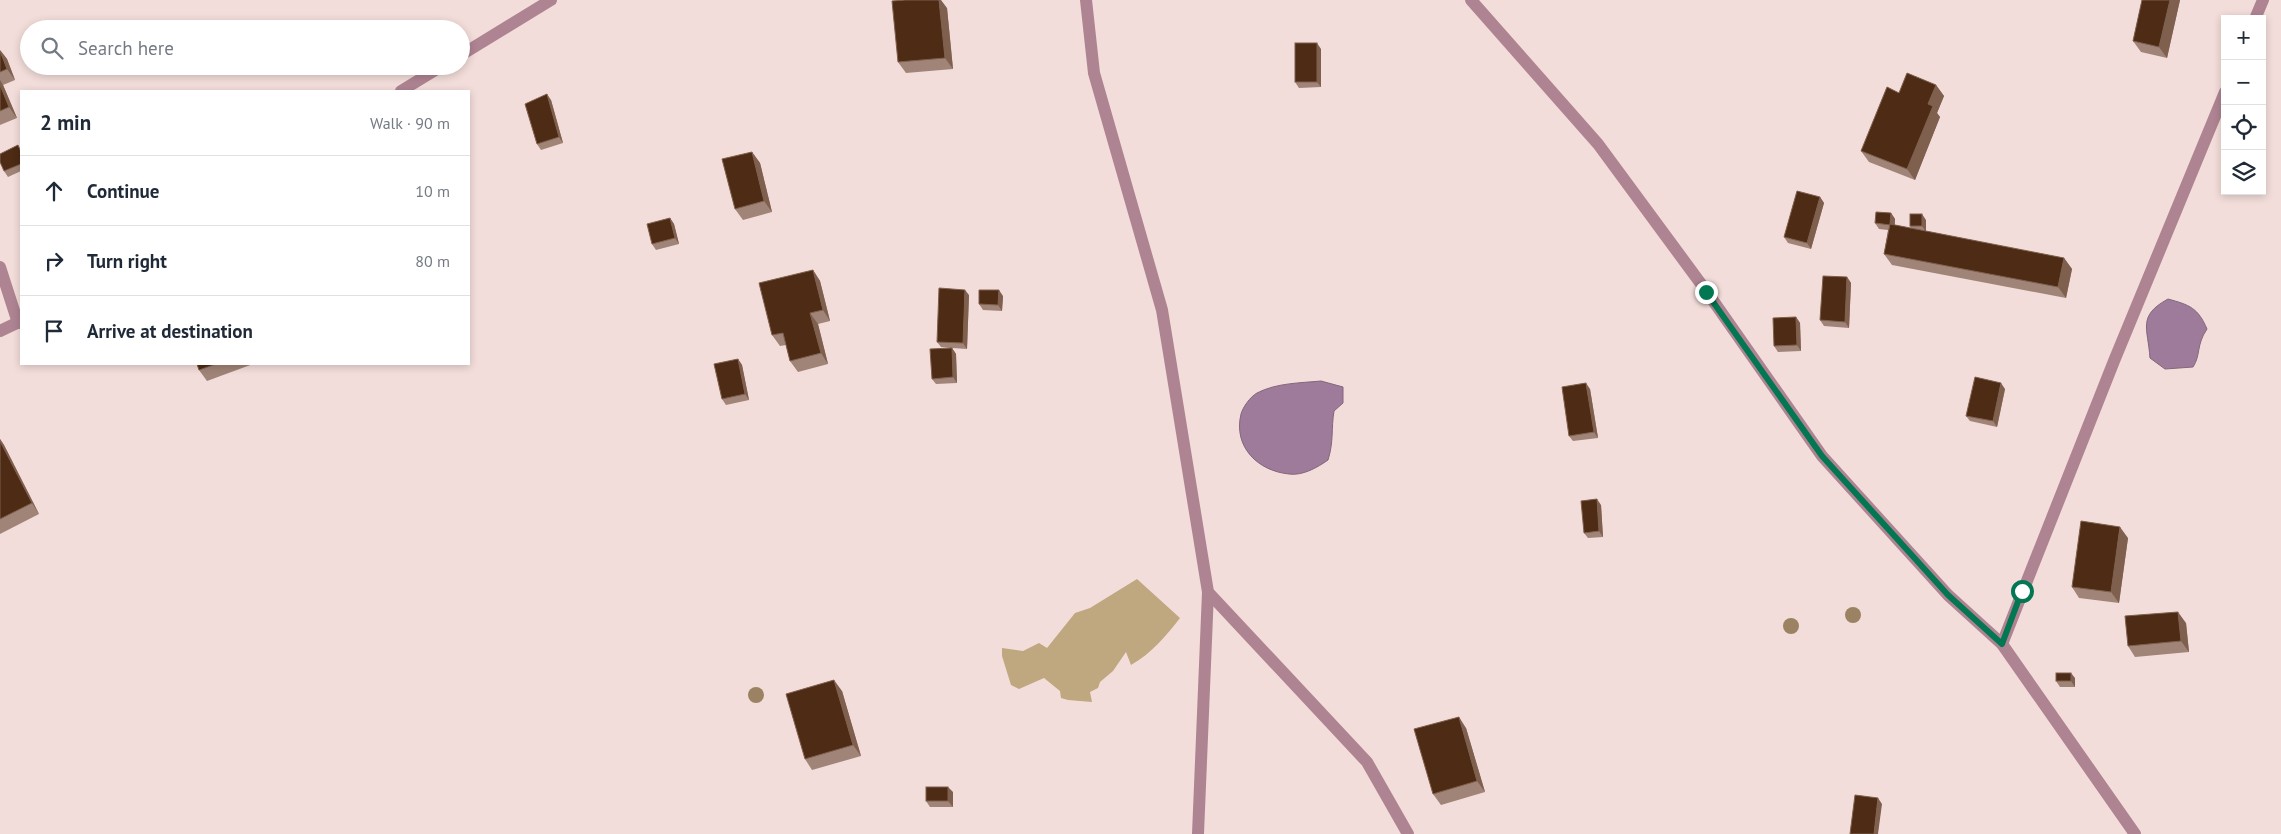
<!DOCTYPE html>
<meta charset="utf-8">
<style>
body{margin:0;font-family:"PT Sans",sans-serif;background:#f2f2f3;color:#1f2937}
.controls{position:absolute;right:15px;top:15px;display:grid;overflow:hidden;border-radius:0px;box-shadow:0 2px 8px #0003}
.controls button{width:45px;height:45px;display:grid;place-items:center;padding:0;border:0;border-bottom:1px solid #e0e1e3;background:#fff;color:#1f2937;font:25px sans-serif}
.stop{position:absolute;width:15px;height:15px;margin:-11px;border:4px solid #027752;border-radius:50%;background:#fff}
.stop.end{background:#027752;border-color:#fff;box-shadow:0 1px 5px #0008}
.list{margin:0;padding:0;list-style:none}
h2{display:flex;justify-content:space-between;align-items:center;height:65px;margin:0;padding:0 20px;font-size:21px}
h2 small{font-size:16px;font-weight:400;color:#747a83}
.list li{display:grid;grid-template-columns:32px 1fr auto;gap:15px;align-items:center;box-sizing:border-box;height:70px;padding:0 20px;border-top:1px solid #e0e1e3}
.list b{display:block;font-size:19px;white-space:nowrap}
.list em{font-size:16px;font-style:normal;color:#747a83}
.icon{flex:none;width:28px;height:28px;fill:none;stroke:currentColor;stroke-width:2;stroke-linecap:round;stroke-linejoin:round}
.map{position:relative;flex:none;width:2281px;height:834px;overflow:hidden}
.search{position:absolute;background:#fff;box-shadow:0 2px 8px #0003;left:20px;top:20px;width:450px;height:55px;display:flex;align-items:center;gap:12px;box-sizing:border-box;padding:0 18px;border-radius:28px;color:#747a83;font-size:19px}
.panel{position:absolute;background:#fff;box-shadow:0 2px 8px #0003;left:20px;top:90px;width:450px;height:275px;border-radius:0px}
.map>svg:first-child{display:block}
</style>
<div class="map">
<svg width="2281" height="834" viewBox="0 0 2281 834">
<rect width="100%" height="100%" fill="#f3ddda"/>
<!-- forest -->
<path fill="#bfa77f" d="M1137 579 1180 618C1166 636 1152 653 1131 665L1126 652 1113 671 1100 682 1098 688 1090 692 1092 702 1068 700 1061 698 1060 691 1044 678 1019 689 1011 685 1002 656V648L1023 651 1039 643 1047 648 1075 613 1090 608Z"/>
<!-- water -->
<g fill="#9e7b9a" stroke="#82677c">
<path d="M2168 299C2190 305 2198 308 2207 329 2196 345 2201 355 2193 367L2165 369 2150 358C2148 328 2137 316 2168 299Z"/>
<path d="M1321 381 1343 387V403L1334 411C1331 429 1334 441 1328 460 1318 467 1303 476 1289 474 1258 471 1233 447 1241 414 1243 407 1250 397 1257 393 1276 383 1300 383 1321 381Z"/>
</g>
<g fill="none" stroke-linecap="round" stroke-linejoin="round">
<!-- minor -->
<g stroke="#af8492" stroke-width="12">
<path d="M1086 0 1094 73 1162 310 1208 592 1198 834"/>
<path d="M1471 0 1598 144 1707 292 1822 456 1948 595 2002 644 2135 834"/>
<path d="M2255 19 2263 0"/>
<path d="M461 55 551 0"/>
<path d="M401 91 442 66"/>
<path d="M0 267 18 323"/>
<path d="M0 331 21 321"/>
<path d="M1208 592 1367 762 1408 834"/>
<path d="M2002 644 2114 361 2225 92"/>
</g>
</g>
<!-- trees -->
<g fill="#9a8263">
<circle cx="1853" cy="615" r="8"/>
<circle cx="1791" cy="626" r="8"/>
<circle cx="756" cy="695" r="8"/>
</g>
<!-- wall -->
<g fill="#a08477">
<path d="M2142 0H2180L2167 58 2141 52 2133 41Z"/>
<path d="M947 8 953 69 906 73 898 62Z"/>
<path d="M1321 49V87L1299 88 1295 82Z"/>
<path d="M0 50 7 59 15 80 3 85 17 118 0 125Z"/>
<path d="M1936 85 1944 96 1937 113 1940 117 1915 180 1869 162 1861 151Z"/>
<path d="M551 100 563 143 541 150 537 144Z"/>
<path d="M21 149V171L8 177 4 171Z"/>
<path d="M752 152 760 163 772 212 743 220 735 209Z"/>
<path d="M1820 197 1824 203 1811 249 1788 243 1784 237Z"/>
<path d="M1891 213 1895 219V225L1911 228 1910 226 1926 220V231L2064 258 2072 269 2066 298 1892 265 1884 254 1888 230 1879 229 1875 223Z"/>
<path d="M670 218 674 224 679 244 656 250 652 244Z"/>
<path d="M813 270 820 281 830 321 818 324 828 364 798 372 790 361 786 345 780 346 772 335Z"/>
<path d="M1847 277 1851 283 1849 328 1824 326 1820 320Z"/>
<path d="M969 295 967 349 952 348 956 354 957 383 936 384 932 379 950 348 941 347 937 342Z"/>
<path d="M1003 296 1002 311 983 310 979 304Z"/>
<path d="M1796 317 1800 323 1801 351 1778 352 1774 346Z"/>
<path d="M738 359 742 365 749 400 726 405 722 399Z"/>
<path d="M197 364H253L207 381 199 370Z"/>
<path d="M1590 389 1598 438 1573 441 1569 436Z"/>
<path d="M2005 389 1997 427 1970 421 1966 416Z"/>
<path d="M0 439 4 445 39 514 0 534Z"/>
<path d="M1601 505 1603 537 1588 538 1584 533Z"/>
<path d="M2128 538 2119 603 2079 598 2072 587Z"/>
<path d="M2186 623 2189 652 2135 657 2128 646Z"/>
<path d="M2075 678V687H2060L2056 681Z"/>
<path d="M842 691 861 756 812 770 805 759Z"/>
<path d="M1466 728 1485 792 1441 805 1433 794Z"/>
<path d="M953 792V807H930L926 801Z"/>
</g>
<!-- shaded-wall -->
<g fill="#7f604f">
<path d="M939 0H941L947 8 953 69 945 58Z"/>
<path d="M2170 0H2180L2167 58 2159 47Z"/>
<path d="M1317 43 1321 49V87L1317 82Z"/>
<path d="M0 50 7 59 15 80 7 69Z"/>
<path d="M0 80 3 85 17 118 9 107 0 85Z"/>
<path d="M1936 85 1944 96 1937 113 1940 117 1915 180 1907 169 1928 104Z"/>
<path d="M547 94 551 100 563 143 559 137Z"/>
<path d="M752 152 760 163 772 212 764 201Z"/>
<path d="M1820 197 1824 203 1811 249 1807 243Z"/>
<path d="M1891 213 1895 219 1894 230 1890 225Z"/>
<path d="M1922 214 1926 220V232L1922 226Z"/>
<path d="M670 218 674 224 679 244 675 238Z"/>
<path d="M2064 258 2072 269 2066 298 2058 287Z"/>
<path d="M813 270 820 281 830 321 823 310Z"/>
<path d="M1847 277 1851 283 1849 328 1845 322Z"/>
<path d="M965 290 969 295 967 349 963 343Z"/>
<path d="M999 290 1003 296 1002 311 998 305Z"/>
<path d="M810 313 818 324 828 364 821 353Z"/>
<path d="M1796 317 1800 323 1801 351 1797 345Z"/>
<path d="M952 348 956 354 957 383 953 377Z"/>
<path d="M738 359 742 365 749 400 745 394Z"/>
<path d="M1586 383 1590 389 1598 438 1594 432Z"/>
<path d="M2001 383 2005 389 1997 427 1993 421Z"/>
<path d="M0 439 4 445 39 514 32 503 0 441Z"/>
<path d="M1597 499 1601 505 1603 537 1599 531Z"/>
<path d="M2120 527 2128 538 2119 603 2111 592Z"/>
<path d="M2178 612 2186 623 2189 652 2181 641Z"/>
<path d="M2071 673 2075 678V687L2071 681Z"/>
<path d="M834 680 842 691 861 756 853 745Z"/>
<path d="M1459 717 1466 728 1485 792 1477 781Z"/>
<path d="M948 787 953 792V807L948 801Z"/>
<path d="M1878 798 1882 804 1878 834H1874Z"/>
</g>
<!-- building -->
<g fill="#4d2b14" stroke="#7f604f">
<path d="M905 0H939L945 58 898 62 892 1Z"/>
<path d="M2142 0H2170L2159 47 2133 41Z"/>
<rect x="1295" y="43" width="22" height="39"/>
<path d="M0 51 7 69 0 72Z"/>
<path d="M1907 73 1936 85 1928 104 1933 106 1907 169 1861 151 1887 87 1899 93Z"/>
<path d="M0 85 9 107 0 111Z"/>
<path d="M547 94 559 137 537 144 525 104Z"/>
<path d="M18 145 21 152V164L4 171 0 162V154Z"/>
<path d="M752 152 764 201 735 209 722 159Z"/>
<path d="M1797 191 1820 197 1807 243 1784 237Z"/>
<path d="M1876 212 1891 213 1890 224V225L1875 223Z"/>
<rect x="1910" y="214" width="12" height="12"/>
<path d="M670 218 675 238 652 244 647 224Z"/>
<path d="M1890 224 2064 258 2058 287 1884 254Z"/>
<path d="M813 270 823 310 810 313 821 353 790 361 783 333 772 335 759 283Z"/>
<path d="M1823 276 1847 277 1845 322 1820 320Z"/>
<path d="M939 288 965 290 963 343 937 342Z"/>
<path d="M979 290H999L998 305 979 304Z"/>
<path d="M1796 317 1797 345 1774 346 1773 318Z"/>
<path d="M952 348 953 377 932 379 930 349Z"/>
<path d="M738 359 745 394 722 399 714 364Z"/>
<path d="M197 364H216L199 370Z"/>
<path d="M1975 377 2001 383 1993 421 1966 416Z"/>
<path d="M1586 383 1594 432 1569 436 1562 387Z"/>
<path d="M0 441 32 503 0 519Z"/>
<path d="M1597 499 1599 531 1584 533 1581 501Z"/>
<path d="M2081 521 2120 527 2111 592 2072 587Z"/>
<path d="M2178 612 2181 641 2128 646 2125 616Z"/>
<rect x="2056" y="673" width="15" height="8"/>
<path d="M834 680 853 745 805 759 786 694Z"/>
<path d="M1459 717 1477 781 1433 794 1414 729Z"/>
<rect x="926" y="787" width="22" height="14"/>
<path d="M1855 795 1878 798 1874 834H1850Z"/>
</g>
<g fill="none" stroke-linecap="round" stroke-linejoin="round">
<!-- route -->
<path stroke="#027752" stroke-width="6" d="M1706 292 1822 456 1948 595 2002 644 2022 591"/>
</g>
</svg>
<div class="controls">
<button>+</button>
<button>−</button>
<button><svg class="icon" aria-label="locate" viewBox="0 0 24 24"><circle cx="12" cy="12" r="6"/><path d="M12 2v4M12 18v4M2 12h4M18 12h4"/></svg></button>
<button><svg class="icon" aria-label="layers" viewBox="0 0 24 24"><path d="M12 4l9 5-9 5-9-5zM3 14l9 5 9-5"/></svg></button>
</div>
<div class="stop" style="left:2022px;top:591px"></div>
<div class="stop end" style="left:1706px;top:292px"></div>
<div class="search"><svg class="icon" aria-label="search" viewBox="0 0 24 24"><circle cx="10" cy="10" r="6"/><path d="M15 15l6 6"/></svg>Search here</div>
<section class="panel">
<h2>2 min<small>Walk · 90 m</small></h2>
<ul class="list">
<li><svg class="icon" aria-label="ahead" viewBox="0 0 24 24"><path d="M12 20V5M6 11l6-6 6 6"/></svg><div><b>Continue</b></div><em>10 m</em></li>
<li><svg class="icon" aria-label="right" viewBox="0 0 24 24"><path d="M7 20v-9h11M14 6l5 5-5 5"/></svg><div><b>Turn right</b></div><em>80 m</em></li>
<li><svg class="icon" aria-label="arrive" viewBox="0 0 24 24"><path d="M6 21V4h12l-3 4 3 4H6"/></svg><div><b>Arrive at destination</b></div></li>
</ul>
</section>
</div>
